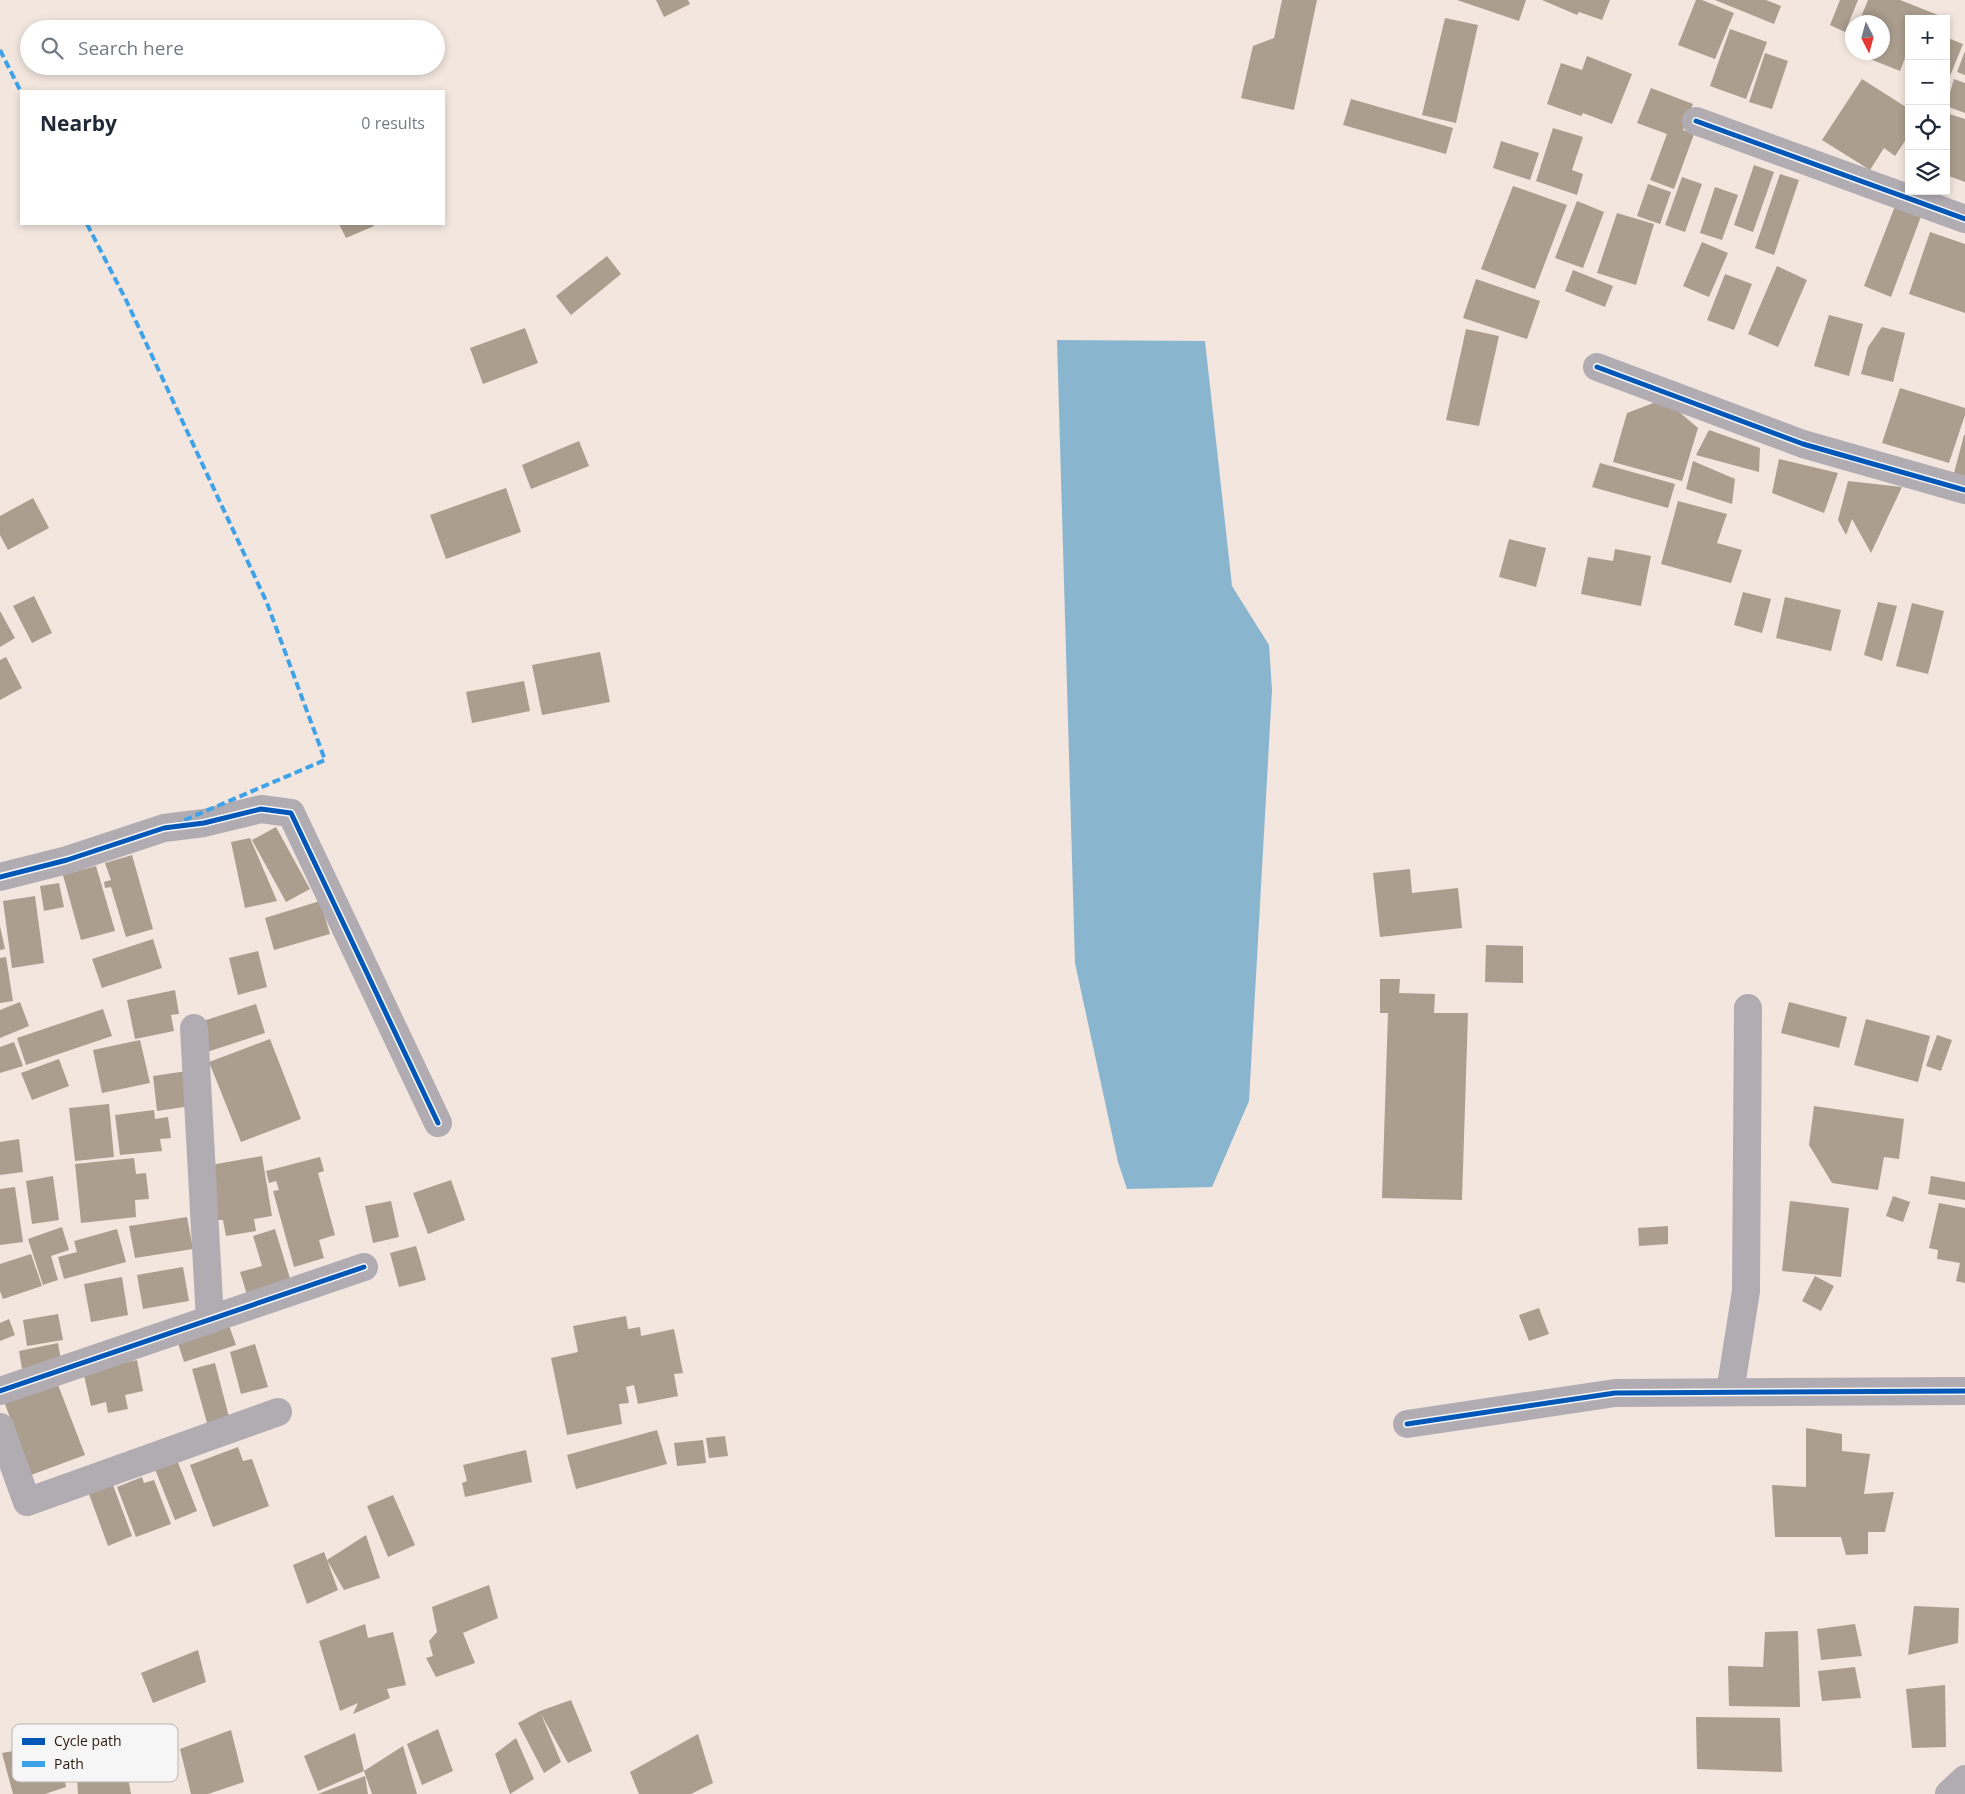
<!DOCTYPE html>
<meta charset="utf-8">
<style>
body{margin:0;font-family:"Open Sans",sans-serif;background:#f6f6f7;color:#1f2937}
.controls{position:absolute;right:15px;top:15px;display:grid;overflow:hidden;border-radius:0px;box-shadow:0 2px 8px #0003}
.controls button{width:45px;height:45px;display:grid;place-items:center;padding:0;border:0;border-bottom:1px solid #e0e1e3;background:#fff;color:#1f2937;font:25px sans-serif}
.compass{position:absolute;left:1845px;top:15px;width:45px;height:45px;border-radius:50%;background:#fff;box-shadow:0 2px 8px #0003;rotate:174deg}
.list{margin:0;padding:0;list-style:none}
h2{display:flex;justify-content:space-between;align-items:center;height:65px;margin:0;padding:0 20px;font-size:21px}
h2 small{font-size:16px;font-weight:400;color:#747a83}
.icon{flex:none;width:28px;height:28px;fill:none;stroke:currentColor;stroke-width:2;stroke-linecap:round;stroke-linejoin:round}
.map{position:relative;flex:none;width:1965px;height:1794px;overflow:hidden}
.search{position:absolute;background:#fff;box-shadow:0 2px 8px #0003;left:20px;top:20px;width:425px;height:55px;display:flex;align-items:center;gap:12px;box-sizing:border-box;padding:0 18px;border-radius:28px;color:#747a83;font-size:19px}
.panel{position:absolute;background:#fff;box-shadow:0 2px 8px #0003;left:20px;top:90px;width:425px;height:135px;border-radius:0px}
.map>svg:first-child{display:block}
</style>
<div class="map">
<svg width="1965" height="1794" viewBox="0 0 1965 1794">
<rect width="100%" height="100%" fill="#f2e6de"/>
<!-- water -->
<path fill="#8ab5cf" d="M1057 340 1205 341 1232 586 1269 645 1272 690 1249 1101 1212 1187 1127 1189 1118 1162 1075 963Z"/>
<!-- building -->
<g fill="#ab9e8f">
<path d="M656 0H688L690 4 664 17Z"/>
<path d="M1282 0H1317L1294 110 1241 98 1253 46 1274 38Z"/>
<path d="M1457 0H1526L1519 21Z"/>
<path d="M1542 0H1610L1602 20 1579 12 1577 15Z"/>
<path d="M1696 0H1702L1734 13 1715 59 1678 45Z"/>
<path d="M1715 0H1766L1781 6 1774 24Z"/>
<path d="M1840 0H1858L1845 32 1830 25Z"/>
<path d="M1868 0H1900L1948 19H1909V59L1905 58 1900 71 1870 59 1872 52H1882V22H1859Z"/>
<path d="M1445 18 1478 25 1456 123 1422 115Z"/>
<path d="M1730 29 1767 42 1746 99 1710 86Z"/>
<path d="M1948 38 1963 44 1946 86V43Z"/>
<path d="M1965 51V75L1957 72Z"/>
<path d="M1765 53 1788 61 1772 109 1749 102Z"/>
<path d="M1587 56 1632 74 1612 124 1583 113 1581 116 1547 104 1561 63 1582 70Z"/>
<path d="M1862 79 1909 109V135L1895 156 1884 148 1870 170 1822 140Z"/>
<path d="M1954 79 1965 83V113L1946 106Z"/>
<path d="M1651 88 1693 104 1683 130 1694 134 1674 189 1650 180 1667 134 1637 123Z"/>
<path d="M1351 99 1453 128 1446 154 1343 125Z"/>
<path d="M1946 113 1965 119V182L1946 175Z"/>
<path d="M1553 128 1583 137 1572 170 1583 174 1577 195 1536 181Z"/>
<path d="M1501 141 1539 153 1530 180 1493 168Z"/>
<path d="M1754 165 1774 172 1753 232 1734 225Z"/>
<path d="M1780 174 1799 180 1774 255 1755 248Z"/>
<path d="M1682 177 1702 184 1685 232 1665 225Z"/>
<path d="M1648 184 1671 192 1660 224 1637 216Z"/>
<path d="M1513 186 1567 205 1535 289 1481 269Z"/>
<path d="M1715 187 1738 195 1722 240 1700 233Z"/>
<path d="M1577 201 1604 212 1583 268 1555 258Z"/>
<path d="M1897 201 1923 211 1891 297 1864 286Z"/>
<path d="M1617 213 1654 224 1636 285 1597 273Z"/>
<path d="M339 224H373L374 226 346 238Z"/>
<path d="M1930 232 1965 244V313L1909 294Z"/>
<path d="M1702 242 1728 253 1709 297 1683 286Z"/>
<path d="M607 256 621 274 571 315 556 296Z"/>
<path d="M1777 266 1807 280 1778 347 1748 334Z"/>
<path d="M1573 270 1613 286 1605 307 1565 291Z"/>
<path d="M1725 274 1752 284 1734 330 1707 320Z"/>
<path d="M1476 279 1540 301 1527 339 1463 318Z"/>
<path d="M1829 315 1863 324 1849 376 1814 366Z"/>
<path d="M1882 327 1905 333 1893 382 1861 374 1868 347Z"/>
<path d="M525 328 538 363 483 384 470 348Z"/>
<path d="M1466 329 1499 336 1479 426 1446 420Z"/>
<path d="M1900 388 1965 408V415L1949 463 1882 443Z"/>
<path d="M1664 399 1698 428 1682 481 1613 462 1627 413Z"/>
<path d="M1709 430 1760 448 1759 472 1696 455Z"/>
<path d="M1964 435H1965V476L1954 473Z"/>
<path d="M579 441 589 466 531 489 522 465Z"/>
<path d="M1779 459 1838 473 1824 513 1772 493Z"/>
<path d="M1693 461 1735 479 1732 504 1686 489Z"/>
<path d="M1600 463 1675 484 1668 508 1592 487Z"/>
<path d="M1848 481 1902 487 1871 553 1852 519 1846 535 1838 520Z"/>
<path d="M506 488 521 532 446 559 430 515Z"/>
<path d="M33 498 49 528 8 550 0 535V516Z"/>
<path d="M1678 501 1727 514 1717 543 1742 550 1731 583 1661 564Z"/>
<path d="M1509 539 1546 548 1536 587 1499 577Z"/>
<path d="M1615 549 1651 556 1641 606 1581 594 1588 557 1613 561Z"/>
<path d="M1743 592 1771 599 1762 633 1734 625Z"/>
<path d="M34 596 52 633 32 643 13 606Z"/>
<path d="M1785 597 1841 610 1831 651 1776 638Z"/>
<path d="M1878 602 1897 606 1882 661 1864 655Z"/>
<path d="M1912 603 1944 611 1928 674 1896 666Z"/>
<path d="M0 611 15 638 0 647Z"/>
<path d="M600 652 610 702 542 715 532 665Z"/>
<path d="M6 657 22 688 0 700V660Z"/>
<path d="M524 681 530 711 472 723 466 692Z"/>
<path d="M276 827 310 889 286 902 252 840Z"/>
<path d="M250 838 277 901 245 908 231 842Z"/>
<path d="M132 855 153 929 126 937 111 887 105 888 104 882 111 880 105 863Z"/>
<path d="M96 866 115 931 81 940 63 875Z"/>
<path d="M1410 869 1412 893 1458 888 1462 928 1380 937 1373 873Z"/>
<path d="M59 883 64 907 44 911 40 886Z"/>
<path d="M35 896 44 963 12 968 3 901Z"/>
<path d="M320 901 330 934 274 950 265 918Z"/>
<path d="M0 926 5 949 0 950Z"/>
<path d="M153 939 162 968 102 988 92 959Z"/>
<path d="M1486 945 1523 946V983L1485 982Z"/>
<path d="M258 951 267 987 238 995 229 958Z"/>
<path d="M6 957 13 1001 0 1003V958Z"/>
<path d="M1380 979H1400L1399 993 1435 994 1434 1013H1468L1462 1200 1382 1198 1388 1013H1380Z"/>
<path d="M175 990 179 1014 171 1015 174 1031 135 1039 127 1000Z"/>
<path d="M20 1002 29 1026 0 1038V1010Z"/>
<path d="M1789 1002 1847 1017 1839 1048 1781 1033Z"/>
<path d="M256 1004 265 1033 207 1052 197 1023Z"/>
<path d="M103 1009 112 1036 26 1065 17 1038Z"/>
<path d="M1866 1019 1930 1036 1918 1082 1854 1065Z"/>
<path d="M1937 1035 1952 1040 1941 1071 1926 1066Z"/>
<path d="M270 1039 301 1119 241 1142 209 1062Z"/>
<path d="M140 1040 150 1083 102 1093 93 1050Z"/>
<path d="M14 1042 23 1066 0 1073V1047Z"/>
<path d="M59 1059 69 1086 32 1100 21 1073Z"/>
<path d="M187 1071 191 1106 157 1111 153 1076Z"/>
<path d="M109 1104 114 1157 75 1161 69 1108Z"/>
<path d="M1814 1106 1904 1119 1899 1159 1884 1157 1878 1190 1832 1183 1809 1145Z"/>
<path d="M154 1110 155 1119 168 1117 171 1138 160 1139 162 1151 120 1155 115 1115Z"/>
<path d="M19 1139 23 1172 0 1175V1142Z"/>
<path d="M262 1156 272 1216 254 1219 256 1231 226 1236 223 1220H214L205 1166Z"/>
<path d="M320 1157 324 1171 318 1173 335 1235 319 1240 324 1258 294 1267 273 1191 279 1190 276 1181 269 1183 266 1171Z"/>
<path d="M134 1158 136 1174 146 1173 149 1199 135 1200 136 1217 81 1223 75 1164Z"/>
<path d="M53 1176 59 1220 32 1224 26 1181Z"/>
<path d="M1931 1176 1965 1182V1200L1928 1194Z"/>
<path d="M451 1180 465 1220 428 1234 413 1193Z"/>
<path d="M15 1187 23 1242 0 1245V1189Z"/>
<path d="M1893 1196 1910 1202 1903 1222 1886 1216Z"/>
<path d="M391 1201 399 1237 373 1243 365 1206Z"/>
<path d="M1790 1201 1849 1208 1841 1277 1782 1271Z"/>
<path d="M1939 1203 1965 1208V1283L1956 1281 1960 1263 1937 1259 1938 1250 1929 1248Z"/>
<path d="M187 1217 193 1249 135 1258 129 1226Z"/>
<path d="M1668 1226V1244L1639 1246 1638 1228Z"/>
<path d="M62 1227 69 1250 51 1256 58 1280 43 1285 28 1239Z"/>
<path d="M117 1229 126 1262 64 1279 58 1257 77 1252 74 1241Z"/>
<path d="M275 1229 292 1285 248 1298 240 1272 262 1266 253 1236Z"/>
<path d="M416 1246 426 1280 399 1287 390 1253Z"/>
<path d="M31 1254 42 1286 3 1299 0 1291V1264Z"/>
<path d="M183 1267 189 1301 143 1309 137 1275Z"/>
<path d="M1815 1276 1834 1286 1821 1311 1802 1301Z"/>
<path d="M122 1277 128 1315 91 1322 84 1284Z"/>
<path d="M1539 1308 1549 1334 1529 1341 1519 1315Z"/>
<path d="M58 1314 63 1340 27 1346 23 1320Z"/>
<path d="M626 1316 628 1329 640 1327 641 1336 674 1329 683 1373 674 1374 678 1396 638 1404 634 1385 626 1387 629 1403 619 1404 622 1424 567 1435 551 1358 578 1352 573 1326Z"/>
<path d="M9 1319 15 1335 0 1341V1323Z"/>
<path d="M227 1320 236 1345 184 1362 176 1337Z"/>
<path d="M58 1343 61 1360 22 1369 19 1351Z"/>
<path d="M255 1344 268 1387 241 1394 230 1352Z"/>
<path d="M137 1360 143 1391 125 1395 128 1409 108 1413 106 1402 91 1406 83 1371Z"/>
<path d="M215 1363 229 1417 207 1423 192 1369Z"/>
<path d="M55 1377 85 1455 31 1475 2 1396Z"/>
<path d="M1806 1428 1842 1434V1451L1870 1454 1864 1494 1894 1492 1885 1532H1868V1554L1846 1555 1841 1537H1775L1772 1485 1806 1487Z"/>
<path d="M657 1430 667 1464 576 1489 567 1455Z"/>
<path d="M725 1436 728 1456 709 1458 706 1438Z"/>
<path d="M703 1440 706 1463 677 1466 674 1443Z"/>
<path d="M238 1447 243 1461 252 1459 269 1506 213 1527 190 1465Z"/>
<path d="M526 1450 532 1482 465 1497 462 1483 467 1481 463 1465Z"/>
<path d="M175 1455 197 1511 175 1520 153 1464Z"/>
<path d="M142 1477 144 1483 154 1480 171 1524 136 1537 117 1487Z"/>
<path d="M113 1485 132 1536 108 1546 89 1494Z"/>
<path d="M393 1495 415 1545 388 1557 367 1506Z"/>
<path d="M366 1535 380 1578 344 1590 327 1560 338 1590 307 1604 293 1565 324 1552 327 1560Z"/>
<path d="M489 1585 498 1618 463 1633 475 1663 436 1677 426 1658 433 1656 429 1641 437 1632 432 1607Z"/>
<path d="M1914 1606 1959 1608 1958 1643 1908 1655Z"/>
<path d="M365 1624 368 1638 393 1632 406 1685 387 1689 390 1698 353 1714 358 1703 340 1711 319 1641Z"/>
<path d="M1855 1624 1862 1656 1821 1660 1817 1629Z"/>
<path d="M1798 1631 1800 1707 1729 1706 1728 1666 1763 1667 1765 1632Z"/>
<path d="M198 1650 206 1682 153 1703 141 1673Z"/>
<path d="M1855 1667 1861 1698 1822 1701 1818 1671Z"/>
<path d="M1945 1685 1946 1747 1912 1748 1906 1689Z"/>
<path d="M571 1700 592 1751 568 1763 541 1714 561 1762 544 1773 518 1723 540 1711Z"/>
<path d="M1696 1717 1780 1718 1782 1772 1697 1769Z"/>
<path d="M438 1729 453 1771 422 1785 407 1744Z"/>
<path d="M231 1730 244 1782 208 1794H191L180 1749Z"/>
<path d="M355 1733 364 1771 403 1746 417 1794H372L364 1771 318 1791 304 1756Z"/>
<path d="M698 1734 713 1783 691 1794H639L630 1772Z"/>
<path d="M516 1738 534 1779 510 1794 495 1754Z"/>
<path d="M57 1743 66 1787 45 1794H13L2 1753Z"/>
<path d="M365 1776 368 1794H318Z"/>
<path d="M77 1777 128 1778 131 1794H78Z"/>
</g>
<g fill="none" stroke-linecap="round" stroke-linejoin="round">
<!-- minor -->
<g stroke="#b0acb2" stroke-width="28">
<path d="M1696 121 1965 219"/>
<path d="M1597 367 1803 444 1965 490"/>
<path d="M0 877 67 860 164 828 204 823 261 809 291 813 438 1123"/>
<path d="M194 1028 210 1320"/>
<path d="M0 1391 364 1267"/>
<path d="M1730 1392 1746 1291 1748 1008"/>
<path d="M1407 1424 1615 1393 1965 1391"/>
<path d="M0 1427 27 1502 278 1412"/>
<path d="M1949 1794 1965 1779"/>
</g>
<!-- quiet -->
<g stroke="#3ea2e9" stroke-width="4" stroke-dasharray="8 4" stroke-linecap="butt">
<path d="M0 50 21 92"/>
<path d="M87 224 126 300 267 603 325 760 180 822"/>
</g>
<!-- cycleway casing -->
<g stroke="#f6f6f6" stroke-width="8">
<g id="cycleway">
<path d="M1696 121 1965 219"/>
<path d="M1597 367 1803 444 1965 490"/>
<path d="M0 877 67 860 164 828 204 823 261 809 291 813 438 1123"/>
<path d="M0 1391 364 1267"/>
<path d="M1407 1424 1615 1393 1965 1391"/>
</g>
</g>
<!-- cycleway -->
<use href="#cycleway" stroke="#0057b8" stroke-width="5"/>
</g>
<!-- legend -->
<rect x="12" y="1724" width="166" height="58" rx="8" fill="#f6f6f6" stroke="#b9b3af" stroke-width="1"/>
<rect x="22" y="1738" width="23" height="7" fill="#0057b8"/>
<rect x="22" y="1761" width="23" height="6" fill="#3ea2e9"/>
<g font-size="14" fill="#2b180a">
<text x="54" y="1746">Cycle path</text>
<text x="54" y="1769">Path</text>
</g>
</svg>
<div class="controls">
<button>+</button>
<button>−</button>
<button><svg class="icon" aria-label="locate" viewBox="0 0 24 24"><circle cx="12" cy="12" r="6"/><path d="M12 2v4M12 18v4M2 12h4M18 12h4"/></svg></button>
<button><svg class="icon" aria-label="layers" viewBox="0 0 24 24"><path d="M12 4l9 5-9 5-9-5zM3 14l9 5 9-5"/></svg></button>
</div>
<svg class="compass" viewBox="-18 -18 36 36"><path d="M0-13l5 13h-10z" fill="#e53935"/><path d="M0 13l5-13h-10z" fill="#747a83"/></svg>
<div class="search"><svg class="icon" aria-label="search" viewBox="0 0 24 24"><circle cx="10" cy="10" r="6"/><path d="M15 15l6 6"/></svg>Search here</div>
<section class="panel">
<h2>Nearby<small>0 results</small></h2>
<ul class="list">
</ul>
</section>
</div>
